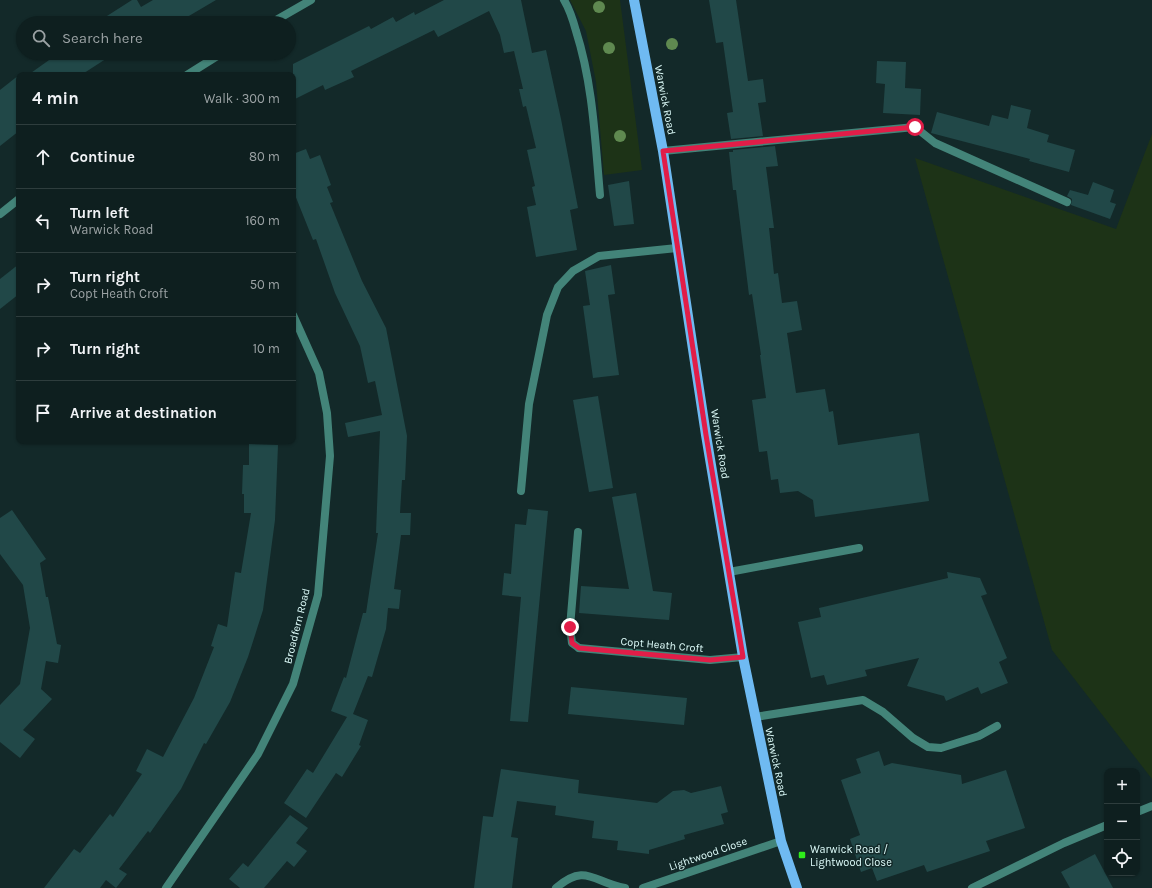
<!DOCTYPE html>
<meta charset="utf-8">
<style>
body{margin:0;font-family:Karla,sans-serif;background:#172728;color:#f1f3f6}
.controls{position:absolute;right:12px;bottom:12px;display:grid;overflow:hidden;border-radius:8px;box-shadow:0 1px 3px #0004}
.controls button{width:36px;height:36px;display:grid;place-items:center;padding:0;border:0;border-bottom:1px solid #2e3d3d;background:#0e1f1f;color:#f1f3f6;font:20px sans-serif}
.stop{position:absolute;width:12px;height:12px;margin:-9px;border:3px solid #e11d48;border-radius:50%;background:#fff}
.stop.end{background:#e11d48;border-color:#fff;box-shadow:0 1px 4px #0008}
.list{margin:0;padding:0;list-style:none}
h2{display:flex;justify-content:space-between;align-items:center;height:52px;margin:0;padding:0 16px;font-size:17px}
h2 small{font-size:13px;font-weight:400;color:#9ba2a4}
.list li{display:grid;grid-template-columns:26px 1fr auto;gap:12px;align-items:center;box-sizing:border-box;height:64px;padding:0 16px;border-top:1px solid #2e3d3d}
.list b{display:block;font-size:15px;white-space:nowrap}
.list p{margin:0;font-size:13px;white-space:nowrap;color:#9ba2a4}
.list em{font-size:13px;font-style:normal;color:#9ba2a4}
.icon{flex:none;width:22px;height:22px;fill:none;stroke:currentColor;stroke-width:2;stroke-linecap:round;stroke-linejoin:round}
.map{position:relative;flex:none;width:1152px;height:888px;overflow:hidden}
.search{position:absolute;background:#0e1f1f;box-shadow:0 1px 3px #0004;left:16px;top:16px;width:280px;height:44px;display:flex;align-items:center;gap:10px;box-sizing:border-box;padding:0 14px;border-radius:22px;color:#9ba2a4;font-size:15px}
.panel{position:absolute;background:#0e1f1f;box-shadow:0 1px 3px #0004;left:16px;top:72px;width:280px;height:372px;border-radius:8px}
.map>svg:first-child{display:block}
</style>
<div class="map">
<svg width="1152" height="888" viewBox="0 0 1152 888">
<rect width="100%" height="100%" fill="#132929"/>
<!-- green -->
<g fill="#1d3317">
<path d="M570 0H620L642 170 604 175 596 82 586 31Z"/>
<path d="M1152 134V779L1052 650 915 158 1116 229Z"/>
</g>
<!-- building -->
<g fill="#214848">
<path d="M132 0H137L141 7 153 0H216L177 23H96Z"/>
<path d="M444 0H521L532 53 546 50 561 119 578 208 570 210 577 250 536 257 527 207 536 205 532 187 535 186 527 150 536 148 526 106 523 107 519 89H523L514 51 504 53 500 35 489 11 438 37 434 30 351 71 354 77 325 90 323 85 293 100V64L369 26 371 29 393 17 396 22 414 12 415 15Z"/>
<path d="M709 0H736L748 81 763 79 766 102 758 103 763 136 731 139 727 113 733 112 723 42 716 43Z"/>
<path d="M59 53H115L81 75H28Z"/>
<path d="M877 61 906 62 905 88 921 89 920 115 883 113 885 84 876 83Z"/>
<path d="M19 75V131L0 146V90Z"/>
<path d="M1011 105 1031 110 1027 128 1049 135 1047 142 1075 150 1069 172 1029 161 1030 159 931 133 937 112 989 126 992 115 1008 119Z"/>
<path d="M775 146 778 166 766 167 774 228H769L774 274 778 273 782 303 797 301 802 330 787 333 796 393 825 389 829 412 833 411 838 445 919 433 929 501 815 517 813 500 798 491 780 493 778 479 771 480 767 451 759 452 752 400 766 398 760 355H761L752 294 749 295 736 190H733L729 152H733V150Z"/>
<path d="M306 149 310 159 320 155 331 185 327 187 333 202 330 203 362 281 386 328 407 436 405 480H402L400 513H411L410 535H401L394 589 401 590 399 609 388 608 386 629 372 677 368 676 353 714 368 720 359 745 361 746 342 777 336 773 306 818 284 803 307 769 313 773 347 717 331 711 344 677 346 678 363 613H366L378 533H376L380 431 348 437 345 423 382 415 375 381 368 383 360 346 335 293 316 239 313 240 293 190V154Z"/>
<path d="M629 181 634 224 614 226 608 185Z"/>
<path d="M1093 182 1114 190 1110 202 1116 204 1110 219 1071 205 1072 199 1067 196 1070 190 1088 195Z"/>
<path d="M19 264V294L0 309V279Z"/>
<path d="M611 265 615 294 608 295 619 375 593 378 583 306 590 305 585 271Z"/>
<path d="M598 396 613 488 589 492 573 400Z"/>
<path d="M249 444 278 445 275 520 263 610 248 657 230 702 206 744 204 743 181 789 150 833 148 831 119 869 127 874 116 888 106 880 100 888H44L74 849 80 853 110 814 113 817 142 774 136 771 147 749 163 757 194 698 214 647 211 646 218 624 227 627 235 572 241 573 251 513H244V494H242L243 465H249Z"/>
<path d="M636 493 653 591 672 593 669 620 579 613 581 586 629 589 612 497Z"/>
<path d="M528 509 548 511 528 722 510 721 521 597 502 595 504 573 511 574 515 524 526 525Z"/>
<path d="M12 510 46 559 40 563 46 597H48L57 644 61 645 58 663 46 661 41 689 52 699 23 730 35 739 20 758 0 742V705L20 684 30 628 23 585 0 554V518Z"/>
<path d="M947 572 980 578 987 594 981 596 1007 658 999 662 1008 683 981 694 978 687 946 701 944 696 907 686 919 658 865 670 867 676 827 685 824 675 811 678 798 622 821 617 819 608 948 578Z"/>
<path d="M571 687 687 698 684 725 568 714Z"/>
<path d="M879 751 884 766 892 763 961 775 962 784 1006 770 1025 828 986 841 990 851 927 872 924 865 877 881 872 868 861 872 850 839 860 835 841 780 861 773 856 759Z"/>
<path d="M501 769 579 780 578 793 657 803 673 791 684 790 691 793 721 786 728 812 721 814 724 824 684 835 685 839 649 850V854L617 850 618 841 592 838 594 821 555 815 556 806 517 801 511 837 518 838 512 888H474L483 816 493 817Z"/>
<path d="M290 815 308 828 296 843 307 851 294 867 287 861 264 888H240L229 879 243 863 248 867Z"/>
<path d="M1095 854 1113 888H1070L1061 872Z"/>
</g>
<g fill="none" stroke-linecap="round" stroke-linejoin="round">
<!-- lane -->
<g stroke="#438479" stroke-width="8">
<path d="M564 0C570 10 573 20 576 31 593 84 595 140 600 195"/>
<path d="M663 151 915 127 935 143 1067 202"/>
<path d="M521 491 529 404 547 315 558 287 573 271 599 256 677 248"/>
<path d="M578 532 570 627 572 643 579 648"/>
<path d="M729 572 859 548"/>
<path d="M755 717 863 700 883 712 913 738 928 747 941 748 979 736 997 726"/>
<path d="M1137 812 1152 806"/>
<path d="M972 888 1064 843 1107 825"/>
</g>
<!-- street -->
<g stroke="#438479" stroke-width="8">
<path d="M271 23 311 0"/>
<path d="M187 75 222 53"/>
<path d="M0 214 19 199"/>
<path d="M579 648 710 660 743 657"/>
<path d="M166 888 258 754 293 684 318 595 330 456 327 413 319 373 293 315"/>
<path d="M556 888C586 862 594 883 625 888"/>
<path d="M643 888 781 841"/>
</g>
<!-- primary -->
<path stroke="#6fbaf2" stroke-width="10" d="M634 0 663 151 706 435 743 657 781 841 797 888"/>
</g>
<!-- trees -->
<g fill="#5f8950">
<circle cx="599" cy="7" r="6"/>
<circle cx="672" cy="44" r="6"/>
<circle cx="609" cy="48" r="6"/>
<circle cx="620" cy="136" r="6"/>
</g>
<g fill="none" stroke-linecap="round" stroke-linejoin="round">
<!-- route -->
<path stroke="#e11d48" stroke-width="5" d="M570 627 572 643 579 648 710 660 743 657 706 435 663 151 915 127"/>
</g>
<!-- markers -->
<rect fill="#2feb1b" stroke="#132929" stroke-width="1.5" x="798" y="851" width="8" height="8" rx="2"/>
<g text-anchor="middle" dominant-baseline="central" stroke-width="3" stroke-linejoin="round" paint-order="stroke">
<!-- street labels -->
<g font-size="11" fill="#defcfa" stroke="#132929">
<text transform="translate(665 100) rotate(79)">Warwick Road</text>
<text transform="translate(720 444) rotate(81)">Warwick Road</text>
<text transform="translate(297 626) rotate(-76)">Broadfern Road</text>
<text transform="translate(662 645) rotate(5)">Copt Heath Croft</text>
<text transform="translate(776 762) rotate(78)">Warwick Road</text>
<text transform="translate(708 854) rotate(-19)">Lightwood Close</text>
</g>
<!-- poi labels -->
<g font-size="11" fill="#defcfa" stroke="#132929" text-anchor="start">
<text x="810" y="849">Warwick Road /<tspan x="810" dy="13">Lightwood Close</tspan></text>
</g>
</g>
</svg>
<div class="controls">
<button>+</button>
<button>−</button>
<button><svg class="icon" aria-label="locate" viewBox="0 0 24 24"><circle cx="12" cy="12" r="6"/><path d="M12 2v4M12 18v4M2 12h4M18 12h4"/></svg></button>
</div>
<div class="stop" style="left:915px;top:127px"></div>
<div class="stop end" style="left:570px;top:627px"></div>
<div class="search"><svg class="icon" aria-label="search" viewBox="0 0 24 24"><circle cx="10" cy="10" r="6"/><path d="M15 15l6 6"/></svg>Search here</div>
<section class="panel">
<h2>4 min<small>Walk · 300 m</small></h2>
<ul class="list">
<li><svg class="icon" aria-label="ahead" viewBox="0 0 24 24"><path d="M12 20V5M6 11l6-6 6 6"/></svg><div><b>Continue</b></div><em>80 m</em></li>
<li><svg class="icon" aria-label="left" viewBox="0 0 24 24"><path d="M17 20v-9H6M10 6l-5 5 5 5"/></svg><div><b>Turn left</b><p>Warwick Road</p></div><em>160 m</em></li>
<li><svg class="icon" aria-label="right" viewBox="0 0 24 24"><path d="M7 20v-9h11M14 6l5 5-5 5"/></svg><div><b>Turn right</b><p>Copt Heath Croft</p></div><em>50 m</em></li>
<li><svg class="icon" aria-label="right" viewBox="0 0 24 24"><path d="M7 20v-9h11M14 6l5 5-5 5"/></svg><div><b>Turn right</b></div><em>10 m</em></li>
<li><svg class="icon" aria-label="arrive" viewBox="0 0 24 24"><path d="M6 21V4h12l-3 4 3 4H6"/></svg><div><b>Arrive at destination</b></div></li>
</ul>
</section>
</div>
